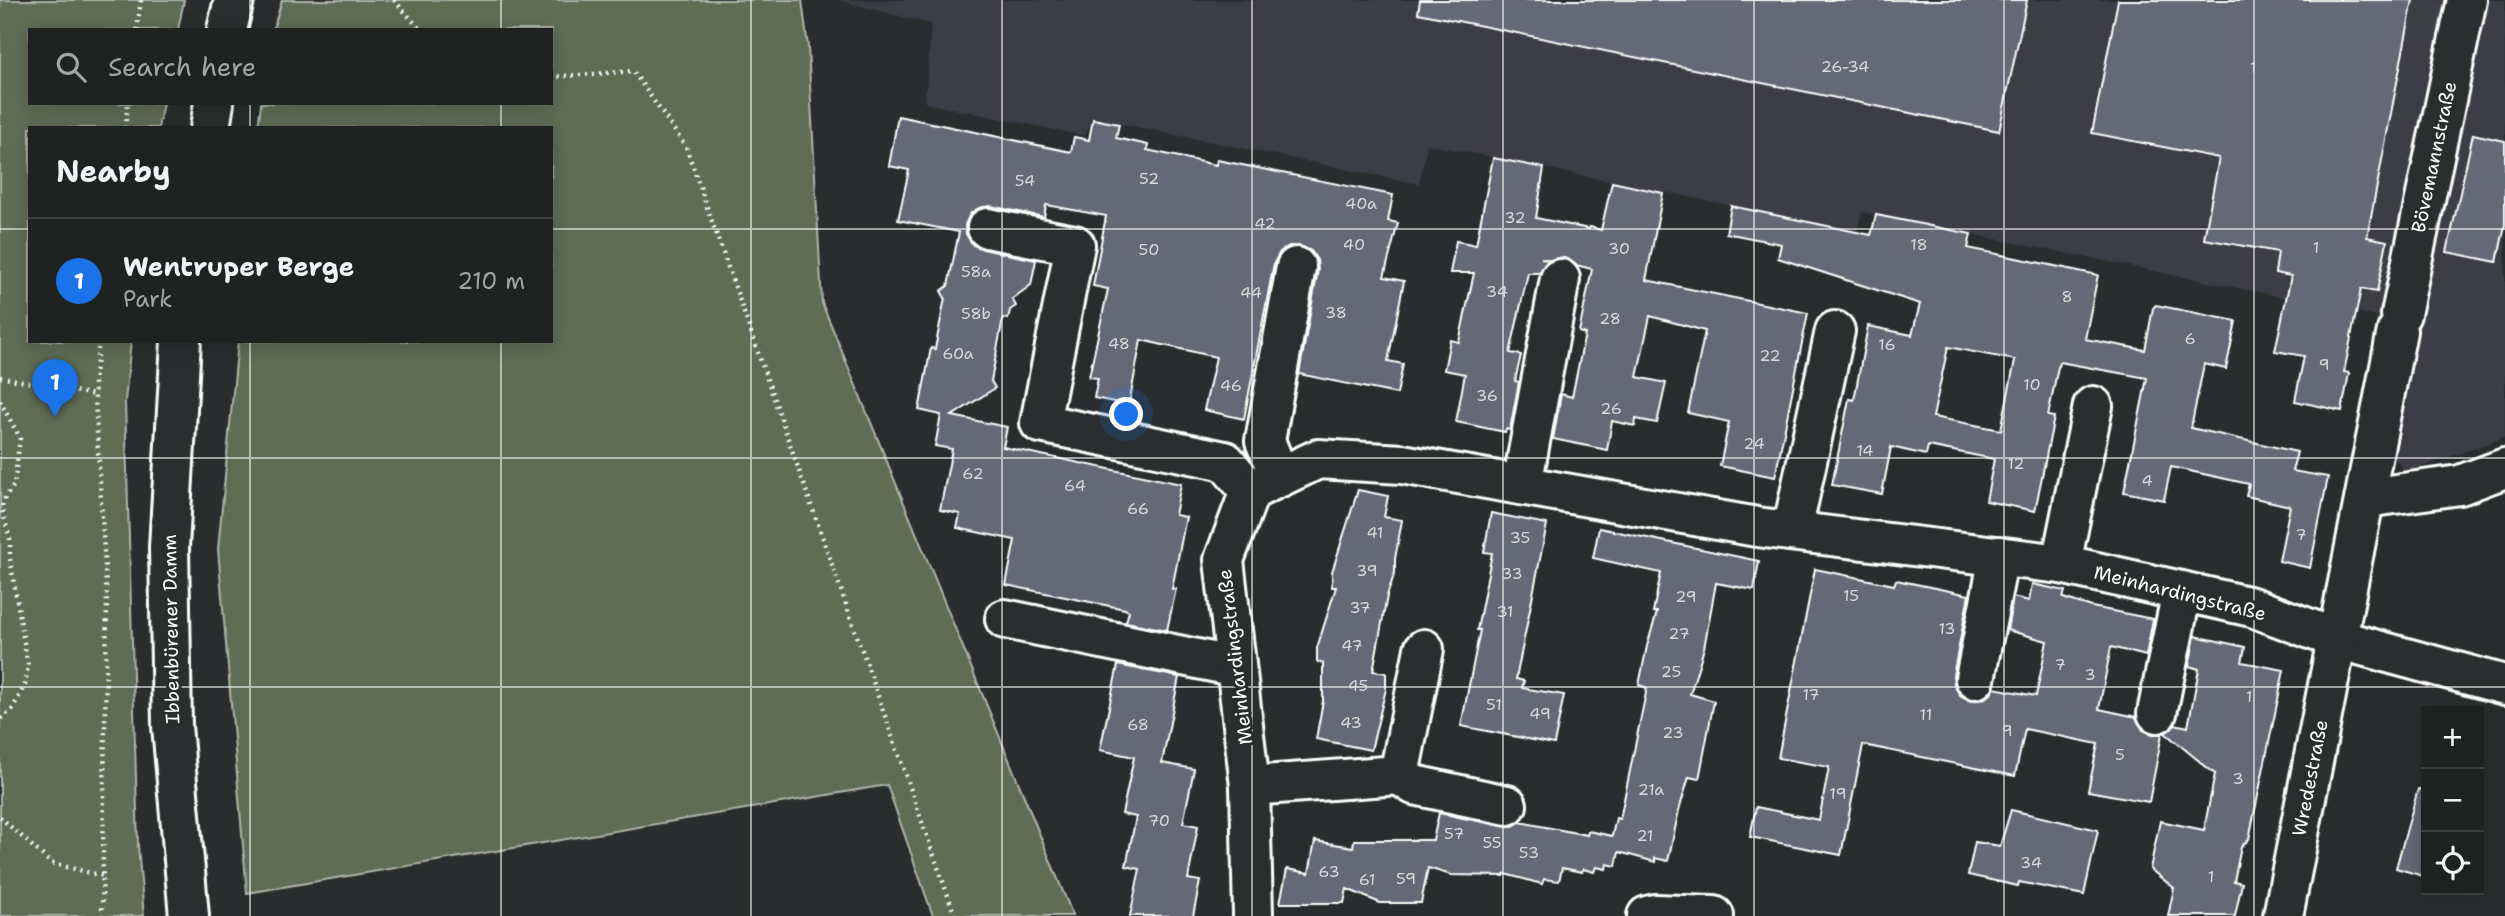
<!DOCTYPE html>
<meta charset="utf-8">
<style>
body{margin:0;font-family:"Shantell Sans",sans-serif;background:#282a2a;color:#f1f3f6}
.controls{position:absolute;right:21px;bottom:21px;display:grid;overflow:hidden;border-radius:0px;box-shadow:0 4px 18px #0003}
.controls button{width:63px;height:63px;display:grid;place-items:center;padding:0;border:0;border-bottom:2px solid #3d3f40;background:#202222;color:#f1f3f6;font:35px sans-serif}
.you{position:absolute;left:1127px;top:415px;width:24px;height:24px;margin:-18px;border:5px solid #fff;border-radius:50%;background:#1a73e8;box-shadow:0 0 0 10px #1a73e833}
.badge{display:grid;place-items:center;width:46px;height:46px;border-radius:50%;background:#1a73e8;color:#fff;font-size:23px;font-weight:700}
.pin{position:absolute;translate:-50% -58px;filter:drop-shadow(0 2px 4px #0008)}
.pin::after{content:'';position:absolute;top:37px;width:24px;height:21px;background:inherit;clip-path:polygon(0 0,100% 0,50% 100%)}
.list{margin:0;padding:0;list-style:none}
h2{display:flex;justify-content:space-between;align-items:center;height:91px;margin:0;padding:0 28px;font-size:30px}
h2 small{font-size:23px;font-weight:400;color:#a2a4a5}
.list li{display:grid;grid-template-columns:46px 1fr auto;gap:21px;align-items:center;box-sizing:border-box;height:126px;padding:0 28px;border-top:2px solid #3d3f40}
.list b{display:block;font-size:26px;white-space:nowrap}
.list p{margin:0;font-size:23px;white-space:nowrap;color:#a2a4a5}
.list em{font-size:23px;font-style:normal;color:#a2a4a5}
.icon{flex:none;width:38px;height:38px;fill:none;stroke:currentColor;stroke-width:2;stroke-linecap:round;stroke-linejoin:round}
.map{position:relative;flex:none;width:2505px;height:916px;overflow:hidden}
.search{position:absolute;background:#202222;box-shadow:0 4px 18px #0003;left:28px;top:28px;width:525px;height:77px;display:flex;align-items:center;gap:18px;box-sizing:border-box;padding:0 24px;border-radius:0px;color:#a2a4a5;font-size:26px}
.panel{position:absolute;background:#202222;box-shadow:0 4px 18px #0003;left:28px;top:126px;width:525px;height:217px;border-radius:0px}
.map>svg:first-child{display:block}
</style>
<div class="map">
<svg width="2505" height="916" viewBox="0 0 2505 916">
<rect width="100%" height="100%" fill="#2a2d2e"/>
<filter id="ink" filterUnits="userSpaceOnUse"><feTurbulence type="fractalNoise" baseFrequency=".0143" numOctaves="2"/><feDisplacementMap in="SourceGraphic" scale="14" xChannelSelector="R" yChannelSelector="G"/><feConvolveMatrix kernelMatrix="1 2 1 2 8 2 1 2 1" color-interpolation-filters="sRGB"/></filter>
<g filter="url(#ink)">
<!-- built -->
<path fill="#3c3e44" d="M837 0H2505V437L2405 473 2385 443 2411 323 1862 212 1857 231 1427 144 1419 184 1092 118 1085 136 925 103 931 24Z"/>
<!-- green -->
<g fill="#5e6d55" stroke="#aeb6aa" stroke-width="2">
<path d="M0 0H184L178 30H30V103H163L158 128H30V341H131L125 402 138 846 144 916H0Z"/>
<path d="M282 0H802L808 47 822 303 1073 916H933L887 785 247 893 218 549 238 341H551V128H258L261 103H551V30H273Z"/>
</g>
<!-- building -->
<g fill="#656776" stroke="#fff" stroke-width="2" fill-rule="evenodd">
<path d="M1420 0H2027L1999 131 1418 13Z"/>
<path d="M2118 0H2413L2367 237 2387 241 2377 292 2361 289 2344 372 2349 373 2342 411 2295 401 2304 356 2275 351 2291 276 2275 273 2278 252 2204 239 2219 158 2092 133Z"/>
<path d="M898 116 1071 152 1074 137 1089 140 1093 119 1119 124 1116 138 1148 145 1147 150 1216 165 1217 160 1393 195 1388 221 1398 223 1384 277 1404 281 1388 361 1403 364 1397 394 1299 374 1318 270 1317 260 1311 251 1300 246H1289L1280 252 1274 263 1244 419 1204 410 1216 357 1141 340 1129 405 1094 398 1098 378 1089 377 1108 289 1093 286 1106 216 1046 205 1044 217 990 206 979 208 970 214 965 225 966 234 973 245 983 249 1036 260 1031 285 1012 299 1016 306 1010 310 1008 319 1003 318 991 381 995 388 952 416 1007 427 1003 447 1181 484 1175 515 1186 517 1172 589H1176L1167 630 1126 622 1129 611 1125 609 1006 585 1015 540 957 528 960 514 940 510 952 449 935 446 941 415 919 410 931 348 935 349 945 298 941 291 948 286 959 232 898 220 909 170 889 166Z"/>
<path d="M2473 134 2505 141V225L2497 262 2447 252Z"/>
<path d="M1493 158 1544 168 1536 218 1589 229 1590 227 1601 230 1612 182 1663 193 1646 280 1808 313 1775 477 1720 466 1729 422 1688 413 1705 331 1650 316 1637 377 1666 383 1657 423 1636 419 1635 426 1612 421 1607 450 1553 439 1561 394 1572 397 1585 334 1579 332 1592 269 1576 265 1563 257 1550 260 1541 258 1548 260 1539 273H1528L1510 353 1521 355 1515 381 1519 382 1510 430 1506 429 1505 432 1456 422 1465 374 1444 370 1450 340 1459 342 1474 273H1450L1456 241 1476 245Z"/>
<path d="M1731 206 1871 235 1876 215 1971 234 1968 248 2098 275 2085 339 2145 350 2153 308 2156 305 2236 321 2226 369 2204 364 2191 428 2297 452 2292 471 2328 477 2310 568 2279 561 2290 506 2246 496 2249 484 2171 467 2164 500 2124 492 2147 378 2059 362 2048 416 2054 417 2035 511 1986 501 1994 459 1928 446 1926 455 1891 447 1882 494 1832 485 1849 399 1854 400 1868 326 1912 335 1920 304 1778 258 1781 244 1726 233ZM1948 347 2015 360 2001 430 1933 417Z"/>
<path d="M1358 490 1388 496 1384 517 1402 520 1395 559V572L1387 596 1373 671 1386 673V689L1371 750 1316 739 1323 701V663L1317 662V648L1336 587H1332V572Z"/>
<path d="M1491 513 1547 524 1516 679 1524 681 1522 688 1564 695 1554 744 1461 726 1480 630H1477L1492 553 1484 552Z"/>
<path d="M1599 528 1759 561 1754 590 1716 583 1704 648 1690 694 1714 701 1699 779 1689 777 1679 810 1668 861 1655 858V862L1619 852 1616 866 1607 864 1606 869 1596 867 1594 872 1583 869 1582 872 1562 868 1559 881 1544 879 1542 884 1505 874 1504 876 1451 875 1428 868 1421 903H1380L1347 889 1344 903H1280L1287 869 1309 873 1315 841 1353 847 1354 840H1433L1439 813 1502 826H1513L1520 822 1587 835 1588 831 1612 836 1616 818 1620 819 1647 688 1639 685 1647 646 1657 612H1653L1661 573 1593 558Z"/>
<path d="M1815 569 1894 585 1896 580 1969 595 1953 676 1955 687 1960 695 1971 701 1983 699 1991 694 1994 688 2036 696 2047 641 2007 630 2013 597 2029 601 2032 584 2065 591 2063 598 2092 607 2153 619 2146 656 2111 647 2099 709 2136 717 2143 730 2152 734H2162L2149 802 2088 791 2098 744 2025 729 2015 776 1863 745 1841 855 1750 837 1756 807 1819 820 1829 767 1778 758Z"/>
<path d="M2195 636 2245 647 2242 662 2284 670 2249 839 2241 847 2234 881 2242 883 2235 916H2168L2174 888 2150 869 2160 821 2204 830 2215 774 2165 733 2175 724 2188 727 2199 669 2189 666Z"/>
<path d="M1118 665 1179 677 1162 763 1194 769 1183 823 1198 826 1188 879 1200 881 1193 916H1130L1140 869 1126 866 1136 817 1122 814 1134 757 1100 750Z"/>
<path d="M2418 789 2426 790V877L2396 868Z"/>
<path d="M2011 810 2098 830 2084 895 2019 882 2018 886 1968 875 1975 842 2000 846Z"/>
</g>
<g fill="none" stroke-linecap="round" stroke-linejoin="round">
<!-- minor casing -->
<g stroke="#fff" stroke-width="44">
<g id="minor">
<path d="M987 228 1075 245 1040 423 1225 461 1250 491"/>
<path d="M2401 314 2467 0"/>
<path d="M1280 477 1265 441 1296 267"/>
<path d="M1522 485 1560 279"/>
<path d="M2366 498 2460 485 2505 468"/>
<path d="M1792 531 1835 331"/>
<path d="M2061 564 2093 406"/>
<path d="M1005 619 1236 667"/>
<path d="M1975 679 1999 556"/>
<path d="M2157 713 2182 591"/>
<path d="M1399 775 1414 785 1507 805"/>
<path d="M1250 786 1399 775 1424 649"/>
<path d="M1253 916 1250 786 1224 560 1250 491 1318 459 1402 464 1757 527 2061 564 2252 607 2337 639 2505 685"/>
<path d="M1647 916 1655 914 1714 916"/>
<path d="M2283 916 2397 331"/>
</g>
</g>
<!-- major casing -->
<g stroke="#fff" stroke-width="44">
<g id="major">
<path d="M227 30 234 0"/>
<path d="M210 128 214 103"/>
<path d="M181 341 169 547 172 726 189 916"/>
</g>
</g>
<!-- path -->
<g stroke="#fff" stroke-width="4.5" stroke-dasharray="2 5" stroke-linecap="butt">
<path d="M394 0 421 30"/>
<path d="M137 30 141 0"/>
<path d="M551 77 633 71 686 147 955 916"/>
<path d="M125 128 128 103"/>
<path d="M99 341 94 382 107 601 102 916"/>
<path d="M0 377 95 395"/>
<path d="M0 401 20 438 14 485 3 501 2 510 10 539V559L28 666 25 685 12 710 0 719"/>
<path d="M0 817 51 863 103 876"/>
</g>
<!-- minor -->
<use href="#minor" stroke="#2a2d2e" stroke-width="38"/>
<!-- major -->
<use href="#major" stroke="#2a2d2e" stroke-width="38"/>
</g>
</g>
<!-- grid -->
<path fill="none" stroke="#fff" stroke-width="2" stroke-opacity="0.55" d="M250 0V30M501 0V30M751 0V916M1002 0V916M1252 0V916M1503 0V916M1754 0V916M2004 0V916M2254 0V916M250 103V128M501 103V128M0 229H30M551 229H2505M250 341V916M501 341V916M0 458H2505M0 687H2505"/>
<g text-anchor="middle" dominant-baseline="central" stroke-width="6" stroke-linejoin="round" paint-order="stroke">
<!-- number labels -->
<g font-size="16" fill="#d8d9dd">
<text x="1845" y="66">26-34</text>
<text x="2253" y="67">1</text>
<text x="1149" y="178">52</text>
<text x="1025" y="180">54</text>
<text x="1361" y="203">40a</text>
<text x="1515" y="217">32</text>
<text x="1265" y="223">42</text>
<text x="1354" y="244">40</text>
<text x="1919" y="244">18</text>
<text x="2316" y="247">1</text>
<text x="1619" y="248">30</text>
<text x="1149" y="249">50</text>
<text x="976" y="271">58a</text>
<text x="1497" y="291">34</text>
<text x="1251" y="292">44</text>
<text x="2067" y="296">8</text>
<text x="1336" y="312">38</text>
<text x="976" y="313">58b</text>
<text x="1610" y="318">28</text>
<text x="2190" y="338">6</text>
<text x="1119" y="343">48</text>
<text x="1887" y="344">16</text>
<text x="958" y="353">60a</text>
<text x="1770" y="355">22</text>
<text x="2324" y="364">9</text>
<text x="2032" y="384">10</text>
<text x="1231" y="385">46</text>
<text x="1487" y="395">36</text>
<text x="1611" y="408">26</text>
<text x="1754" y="443">24</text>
<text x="1865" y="450">14</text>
<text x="2016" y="463">12</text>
<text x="973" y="473">62</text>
<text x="2147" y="480">4</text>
<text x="1075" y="485">64</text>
<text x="1138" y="508">66</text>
<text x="1375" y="532">41</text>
<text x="2301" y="534">7</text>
<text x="1520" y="537">35</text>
<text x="1367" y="570">39</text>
<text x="1512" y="573">33</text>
<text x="1851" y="595">15</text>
<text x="1686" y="596">29</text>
<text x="1360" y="607">37</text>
<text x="1505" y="611">31</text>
<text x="1947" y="628">13</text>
<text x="1679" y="633">27</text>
<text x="1352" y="645">47</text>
<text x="2060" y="664">7</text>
<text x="1671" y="671">25</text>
<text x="2090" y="674">3</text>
<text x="1358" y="685">45</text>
<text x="1811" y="694">17</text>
<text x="2249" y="696">1</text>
<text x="1494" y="704">51</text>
<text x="1540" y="713">49</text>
<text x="1926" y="714">11</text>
<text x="1351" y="722">43</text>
<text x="1138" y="724">68</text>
<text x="2007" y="730">9</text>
<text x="1673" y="732">23</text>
<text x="2120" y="754">5</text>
<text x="2238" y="778">3</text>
<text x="1651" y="789">21a</text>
<text x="1838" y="793">19</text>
<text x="1159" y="820">70</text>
<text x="1454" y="833">57</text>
<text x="1645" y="835">21</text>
<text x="1492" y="842">55</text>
<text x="1529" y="852">53</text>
<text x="2031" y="862">34</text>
<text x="1329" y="871">63</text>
<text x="2211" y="876">1</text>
<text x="1406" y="878">59</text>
<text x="1367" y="879">61</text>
</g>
<!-- street labels -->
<g font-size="19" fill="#fff" stroke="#2a2d2e">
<text transform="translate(2434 157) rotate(-78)">Bövemannstraße</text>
<text transform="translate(2180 593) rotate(14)">Meinhardingstraße</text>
<text transform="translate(171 629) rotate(-91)">Ibbenbürener Damm</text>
<text transform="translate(1235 657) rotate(-97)">Meinhardingstraße</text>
<text transform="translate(2310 778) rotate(-79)">Wredestraße</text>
</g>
</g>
</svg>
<div class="controls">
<button>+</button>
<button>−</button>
<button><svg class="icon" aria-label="locate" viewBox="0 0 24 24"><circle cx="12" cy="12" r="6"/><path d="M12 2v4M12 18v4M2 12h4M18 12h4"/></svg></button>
</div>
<div class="you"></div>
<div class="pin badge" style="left:55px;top:417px">1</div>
<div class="search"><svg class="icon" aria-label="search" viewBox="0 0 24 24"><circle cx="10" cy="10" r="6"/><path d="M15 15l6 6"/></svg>Search here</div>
<section class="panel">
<h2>Nearby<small></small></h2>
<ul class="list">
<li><span class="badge">1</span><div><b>Wentruper Berge</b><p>Park</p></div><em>210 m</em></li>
</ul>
</section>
</div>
